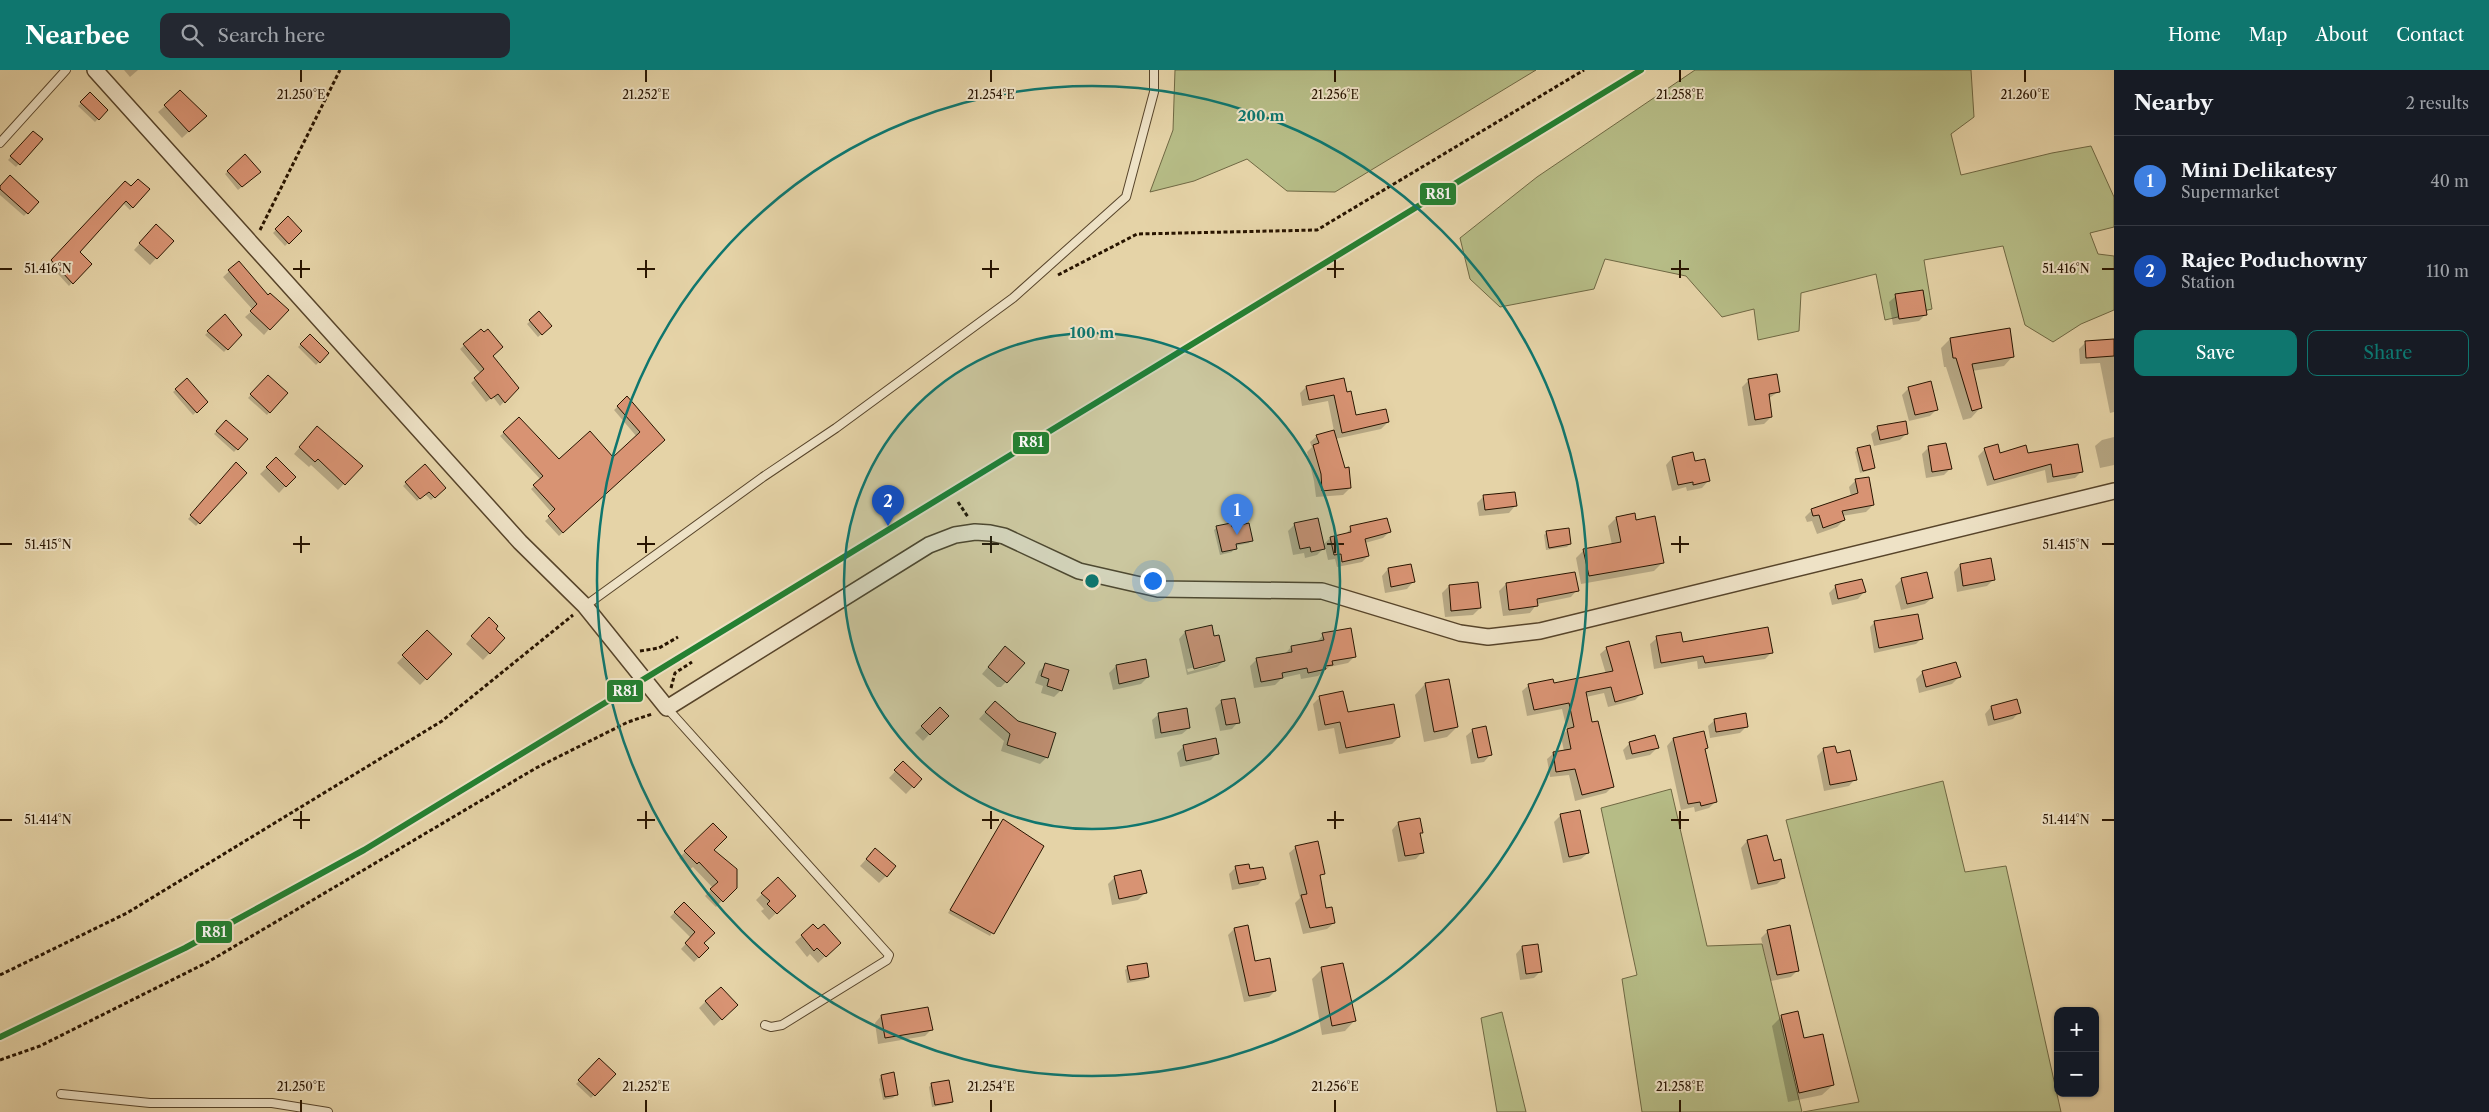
<!DOCTYPE html>
<meta charset="utf-8">
<style>
body{margin:0;font-family:"Libre Caslon Text",serif;background:#242831;color:#f1f3f6}
.controls{position:absolute;right:15px;bottom:15px;display:grid;overflow:hidden;border-radius:10px;box-shadow:0 1px 4px #0004}
.controls button{width:45px;height:45px;display:grid;place-items:center;padding:0;border:0;border-bottom:1px solid #363941;background:#171b24;color:#f1f3f6;font:25px sans-serif}
.you{position:absolute;left:1152px;top:510px;width:18px;height:18px;margin:-12px;border:4px solid #fff;border-radius:50%;background:#1a73e8;box-shadow:0 0 0 8px #1a73e833}
.badge{display:grid;place-items:center;width:32px;height:32px;border-radius:50%;background:#0f766e;color:#fff;font-size:16px;font-weight:700}
.pin{position:absolute;translate:-50% -41px;filter:drop-shadow(0 1px 2px #0008)}
.pin::after{content:'';position:absolute;top:26px;width:18px;height:15px;background:inherit;clip-path:polygon(0 0,100% 0,50% 100%)}
.list{margin:0;padding:0;list-style:none}
h2{display:flex;justify-content:space-between;align-items:center;height:65px;margin:0;padding:0 20px;font-size:21px}
h2 small{font-size:16px;font-weight:400;color:#9ea1a6}
.list li{display:grid;grid-template-columns:32px 1fr auto;gap:15px;align-items:center;box-sizing:border-box;height:90px;padding:0 20px;border-top:1px solid #363941}
.list b{display:block;font-size:19px;white-space:nowrap}
.list p{margin:0;font-size:16px;white-space:nowrap;color:#9ea1a6}
.list em{font-size:16px;font-style:normal;color:#9ea1a6}
.actions{display:flex;gap:10px;padding:15px 20px}
.actions a{flex:1;padding:11px 0;border:1px solid #0f766e;border-radius:10px;text-align:center;font-size:18px;color:#0f766e}
.actions .main{background:#0f766e;color:#fff}
.icon{flex:none;width:28px;height:28px;fill:none;stroke:currentColor;stroke-width:2;stroke-linecap:round;stroke-linejoin:round}
.map{position:relative;flex:none;width:2114px;height:1042px;overflow:hidden}
header{display:flex;align-items:center;gap:30px;box-sizing:border-box;height:70px;padding:0 25px;background:#0f766e;color:#fff}
header strong{font-size:24px}
nav{display:flex;gap:28px;margin-inline-start:auto;font-size:18px}
.search{width:350px;height:45px;background:#242831;display:flex;align-items:center;gap:12px;box-sizing:border-box;padding:0 18px;border-radius:10px;color:#9ea1a6;font-size:19px}
main{display:flex}
aside{flex:1;background:#171b24}
.map>svg:first-child{display:block}
</style>
<header>
<strong>Nearbee</strong>
<div class="search"><svg class="icon" aria-label="search" viewBox="0 0 24 24"><circle cx="10" cy="10" r="6"/><path d="M15 15l6 6"/></svg>Search here</div>
<nav><a>Home</a><a>Map</a><a>About</a><a>Contact</a></nav>
</header>
<main>
<div class="map">
<svg width="2114" height="1042" viewBox="0 0 2114 1042">
<rect width="100%" height="100%" fill="#e5d3a7"/>
<filter id="stains"><feTurbulence type="fractalNoise" baseFrequency=".004" numOctaves="4"/><feColorMatrix values="0 0 0 0 .2 0 0 0 0 .09 0 0 0 0 .02 0 0 0 .5 -.17"/></filter>
<radialGradient id="worn" r=".72"><stop offset=".6" stop-color="#630" stop-opacity="0"/><stop offset="1" stop-color="#630" stop-opacity=".3"/></radialGradient>
<!-- green -->
<g fill="#b6bc86" stroke="#6f6843">
<path d="M1175 0H1536L1335 122 1287 121 1247 89 1194 111 1150 122 1173 60Z"/>
<path d="M1695 0H1971L1974 47 1951 64 1961 105 2052 83 2091 76 2114 127V157L2090 163 2098 184 2114 186V240L2081 254 2053 272 2025 255 2003 176 1924 190 1932 239 1885 250 1876 204 1801 223 1799 261 1758 270 1754 239 1722 247 1686 206 1605 189 1594 219 1500 237 1470 209 1460 168 1537 107Z"/>
<path d="M1943 711 1965 802 2006 796 2061 1042H1803L1859 1032 1786 750Z"/>
<path d="M1671 719 1707 876 1762 874 1802 1042H1642L1622 909 1637 905 1601 738Z"/>
<path d="M1502 942 1526 1042H1497L1481 948Z"/>
</g>
<!-- shadow -->
<g fill="#0003" fill-rule="evenodd">
<path d="M124 0H138L130 7Z"/>
<path d="M90 24 106 40 95 52 78 36Z"/>
<path d="M165 36 198 53 182 68 158 42Z"/>
<path d="M33 62 41 69 16 97 8 90Z"/>
<path d="M245 86 256 105 238 120 225 104Z"/>
<path d="M125 112 131 118 148 120 130 140 123 133 78 182 90 194 69 216 49 194Z"/>
<path d="M0 118 37 132 24 146 0 125Z"/>
<path d="M288 148 300 161 285 176 273 163Z"/>
<path d="M150 162 172 171 150 195 134 180Z"/>
<path d="M238 193 269 259 264 265 245 247 253 240 223 207Z"/>
<path d="M1896 226 1926 244 1919 251 1893 255 1889 232Z"/>
<path d="M539 243 551 256 538 267 527 254Z"/>
<path d="M225 245 240 265 224 282 205 265Z"/>
<path d="M481 260 492 286 517 318 500 336 493 327 486 332 471 313 481 304 460 279Z"/>
<path d="M310 266 328 283 316 295 298 277Z"/>
<path d="M1950 269 2013 286 2004 296 1972 301 1980 338 1971 348 1963 350 1946 297H1944L1941 278Z"/>
<path d="M2114 270V342L2110 343 2100 293 2080 294 2079 279 2086 272Z"/>
<path d="M268 306 286 323 267 345 248 328Z"/>
<path d="M1343 309 1355 347 1388 352 1381 359 1335 369 1350 418 1343 425 1316 427 1314 411 1307 382 1312 377 1310 372 1317 366 1334 361 1328 331 1302 336 1300 323 1306 317Z"/>
<path d="M187 310 207 332 193 345 173 322Z"/>
<path d="M1749 310 1778 322 1768 329 1771 347 1764 354 1748 356 1742 317Z"/>
<path d="M1909 318 1937 339 1930 346 1909 351 1902 325Z"/>
<path d="M627 328 664 370 559 466 545 451 553 444 531 419 541 410 500 366 519 349 559 391 613 388 637 367 614 340Z"/>
<path d="M226 352 246 369 234 382 214 364Z"/>
<path d="M1878 358 1907 363 1900 370 1874 376 1871 364Z"/>
<path d="M311 364 361 396 338 420 311 395 309 397 294 384Z"/>
<path d="M2114 367V395L2100 398 2095 376 2102 370Z"/>
<path d="M1997 376 1999 384H2027L2081 402 2075 408 2047 413 2045 400 1987 416 1978 386 1984 380Z"/>
<path d="M1929 377 1950 399 1944 405 1926 408 1922 384Z"/>
<path d="M1858 379 1874 397 1871 400 1860 403 1855 382Z"/>
<path d="M1672 388 1694 392 1708 411 1702 418 1687 421 1686 417 1672 421 1666 395Z"/>
<path d="M276 389 294 407 279 423 260 404Z"/>
<path d="M425 395 445 418 431 430 425 424 417 431 403 416Z"/>
<path d="M233 397 245 403 196 456 188 449Z"/>
<path d="M1856 410 1873 435 1866 442 1842 446 1844 450 1837 457 1817 464 1812 451 1807 452 1805 447 1812 440 1851 426 1849 417Z"/>
<path d="M1484 426 1515 436 1509 443 1479 446 1477 433Z"/>
<path d="M1616 448 1635 451 1662 493 1654 501 1581 514 1576 488 1584 480 1612 475 1608 456Z"/>
<path d="M1295 454 1323 475 1330 468 1345 465 1351 458 1389 462 1383 468 1365 473 1368 486 1362 492 1337 497 1335 489 1328 490 1325 477 1317 485 1305 488 1304 483 1293 485 1288 461Z"/>
<path d="M1217 457 1231 459 1251 470 1249 473 1235 476 1232 482 1220 485 1214 460Z"/>
<path d="M1547 462 1570 474 1567 477 1546 480 1544 465Z"/>
<path d="M1960 495 1993 510 1987 516 1957 522 1954 502Z"/>
<path d="M1388 499 1413 512 1407 519 1385 523 1382 506Z"/>
<path d="M1574 503 1577 520 1571 527 1537 534 1530 543 1503 546 1499 521 1506 514Z"/>
<path d="M1902 509 1932 528 1925 534 1901 540 1895 516Z"/>
<path d="M1449 516 1480 538 1473 545 1445 547 1442 523Z"/>
<path d="M1836 516 1864 522 1858 529 1832 535 1829 523Z"/>
<path d="M1875 552 1921 569 1916 574 1874 583 1870 557Z"/>
<path d="M482 555 494 559 504 568 483 590 466 574Z"/>
<path d="M1211 556 1224 591 1217 597 1187 605 1179 569 1185 562ZM1218 592V594L1188 602 1187 599Z"/>
<path d="M427 562 450 584 420 615 397 593Z"/>
<path d="M1323 565 1355 586 1348 593 1329 597 1318 606 1301 609 1300 604 1282 608 1275 615 1254 618 1250 596 1257 589 1285 584 1291 577 1317 572Z"/>
<path d="M1657 568 1682 574 1772 582 1765 589 1698 599 1697 591 1654 599 1650 574Z"/>
<path d="M1607 578 1642 623 1635 630 1608 637 1604 623 1586 627 1591 653 1612 717 1606 723 1575 731 1569 705 1550 707 1547 689 1554 683 1564 681 1561 667 1567 660 1562 639 1527 646 1522 621 1529 615H1553L1606 604 1600 584Z"/>
<path d="M999 584 1008 610 1001 617H997L982 604Z"/>
<path d="M1145 591 1148 607 1141 614 1113 620 1109 603 1116 596Z"/>
<path d="M1955 593 1959 607 1952 614 1919 623 1916 609 1922 603Z"/>
<path d="M1046 595 1061 620 1054 627 1041 623 1043 616 1035 613 1039 601Z"/>
<path d="M1448 610 1457 657 1447 667 1424 672 1415 625 1425 614Z"/>
<path d="M1320 627 1347 644 1399 667 1392 674 1339 684 1334 658 1318 661 1313 634Z"/>
<path d="M2016 630 2019 642 2013 649 1988 656 1985 644 1991 637Z"/>
<path d="M1222 631 1238 652 1232 659 1220 661 1215 638Z"/>
<path d="M940 639 947 646 923 671 915 663Z"/>
<path d="M988 639 1047 687 1040 694 1001 681 1004 671 979 649Z"/>
<path d="M1159 644 1189 658 1182 664 1155 669 1152 650Z"/>
<path d="M1715 650 1747 656 1740 663 1710 668 1708 656Z"/>
<path d="M1473 660 1490 685 1484 692 1471 694 1466 666Z"/>
<path d="M1673 669 1707 678 1704 680 1716 731 1709 738 1695 742 1694 737 1681 740 1667 676Z"/>
<path d="M1630 673 1657 678 1650 685 1626 690 1623 680Z"/>
<path d="M1184 676 1217 683 1211 690 1180 697 1177 683Z"/>
<path d="M1823 680 1836 685 1855 709 1849 716 1824 721 1817 686Z"/>
<path d="M903 693 920 709 906 724 889 708Z"/>
<path d="M1561 745 1588 783 1581 789 1563 793 1554 752Z"/>
<path d="M1003 751 1043 777 990 866 948 843Z"/>
<path d="M1398 753 1421 762 1419 765 1422 782 1416 789 1398 792 1392 760Z"/>
<path d="M713 754 712 780 735 817 716 837 705 826 713 818 693 797 690 799 679 788Z"/>
<path d="M1747 771 1773 792 1784 807 1777 814 1751 820 1741 778Z"/>
<path d="M1296 777 1323 803 1319 808 1325 839 1334 853 1327 859 1303 864 1295 833 1300 828 1289 783Z"/>
<path d="M869 786 886 806 879 813 860 796Z"/>
<path d="M1236 797 1249 801 1264 808 1258 815 1232 820 1229 804Z"/>
<path d="M1115 807 1145 823 1138 830 1112 835 1108 814Z"/>
<path d="M777 809 794 826 769 850 761 841 764 839 756 830Z"/>
<path d="M684 833 703 873 708 878 694 892 681 879 691 868 670 847Z"/>
<path d="M1234 859 1254 892 1275 921 1269 927 1244 932 1228 865Z"/>
<path d="M1768 861 1798 900 1791 907 1771 911 1761 868Z"/>
<path d="M802 866 833 879 818 893 810 884 807 887 795 872Z"/>
<path d="M1522 877 1540 902 1534 908 1520 910 1516 884Z"/>
<path d="M1128 897 1148 907 1145 910 1127 913 1125 900Z"/>
<path d="M1322 899 1355 950 1345 961 1322 965 1312 909Z"/>
<path d="M706 931 729 942 714 956 699 938Z"/>
<path d="M927 938 931 960 925 966 878 974 875 953 881 946Z"/>
<path d="M1782 946 1803 970 1833 1015 1822 1025 1788 1032 1772 956Z"/>
<path d="M599 990 614 1004 591 1028 576 1014Z"/>
<path d="M882 1006 896 1025 893 1028 883 1030 879 1009Z"/>
<path d="M932 1014 952 1031 949 1034 932 1037 929 1017Z"/>
</g>
<!-- building -->
<g fill="#d89373" stroke="#281400">
<path d="M180 20 207 46 189 62 164 35Z"/>
<path d="M90 22 108 40 99 50 80 32Z"/>
<path d="M33 61 43 69 20 95 10 86Z"/>
<path d="M245 84 261 102 242 117 227 101Z"/>
<path d="M10 105 39 132 28 144 0 119V116Z"/>
<path d="M138 109 150 119 133 138 126 131 80 182 92 194 73 214 51 190 125 111 131 116Z"/>
<path d="M288 146 302 161 289 174 275 159Z"/>
<path d="M156 154 174 171 157 189 139 173Z"/>
<path d="M239 191 268 225 270 223 289 240 270 260 250 241 257 234 228 200Z"/>
<path d="M1923 220 1927 245 1899 249 1895 224Z"/>
<path d="M539 241 552 256 542 265 529 250Z"/>
<path d="M225 244 242 265 228 280 207 261Z"/>
<path d="M2010 258 2014 287 1972 294 1982 338 1972 341 1956 288H1953L1950 268Z"/>
<path d="M481 259 484 262 488 259 503 277 493 286 519 318 505 333 498 324 491 329 474 308 484 299 463 274Z"/>
<path d="M310 264 329 283 320 293 300 274Z"/>
<path d="M2114 269V286L2086 288 2085 271Z"/>
<path d="M1777 304 1780 322 1769 324 1772 347 1755 350 1748 309Z"/>
<path d="M268 305 288 323 270 343 250 324Z"/>
<path d="M187 308 208 332 197 343 175 319Z"/>
<path d="M1344 308 1347 322 1351 321 1356 345 1386 339 1389 352 1342 363 1334 325 1309 330 1306 316Z"/>
<path d="M1931 311 1938 340 1915 345 1908 317Z"/>
<path d="M627 326 665 370 563 463 548 446 555 439 533 415 543 406 503 362 519 347 559 389 590 361 613 387 640 362 617 336Z"/>
<path d="M226 350 248 369 238 380 216 361Z"/>
<path d="M1906 351 1908 364 1880 370 1877 356Z"/>
<path d="M317 356 363 396 345 415 318 389 315 392 299 377Z"/>
<path d="M1334 360 1345 398 1349 397 1351 418 1322 421 1321 404 1313 375 1319 373 1316 365Z"/>
<path d="M1946 373 1952 399 1932 402 1928 376Z"/>
<path d="M1998 374 2000 383 2026 375 2028 383 2078 374 2083 402 2053 407 2051 394 1994 410 1984 378Z"/>
<path d="M1870 375 1875 398 1863 401 1857 378Z"/>
<path d="M1693 382 1695 391 1705 389 1710 411 1693 415V412L1678 415 1672 387Z"/>
<path d="M276 387 296 407 286 417 266 397Z"/>
<path d="M236 392 247 403 200 454 190 445Z"/>
<path d="M425 394 446 418 435 428 429 422 420 429 405 412Z"/>
<path d="M1869 407 1874 435 1842 441 1845 450 1823 458 1819 445 1813 446 1811 439 1858 423 1855 409Z"/>
<path d="M1515 422 1517 436 1485 440 1483 425Z"/>
<path d="M1635 443 1636 450 1655 446 1664 493 1589 506 1583 479 1621 472 1616 447Z"/>
<path d="M1318 448 1325 479 1311 482 1310 477 1300 479 1294 453Z"/>
<path d="M1387 448 1391 462 1365 469 1369 486 1342 492 1341 484 1334 485 1330 467 1351 462 1350 456Z"/>
<path d="M1231 453 1232 457 1249 453 1253 471 1236 474 1237 479 1222 482 1216 456Z"/>
<path d="M1569 458 1571 474 1549 478 1546 461Z"/>
<path d="M1991 488 1995 510 1963 516 1960 494Z"/>
<path d="M1411 494 1415 512 1391 517 1388 498Z"/>
<path d="M1575 502 1579 521 1537 529 1538 536 1509 540 1506 513Z"/>
<path d="M1927 502 1933 528 1907 534 1901 508Z"/>
<path d="M1862 509 1866 522 1838 529 1835 515Z"/>
<path d="M1478 512 1481 538 1451 541 1449 515Z"/>
<path d="M1918 544 1923 569 1879 578 1874 551Z"/>
<path d="M489 547 498 556 496 559 505 568 490 584 471 566Z"/>
<path d="M1212 555 1214 566 1219 565 1225 591 1194 599 1185 561Z"/>
<path d="M1768 557 1773 583 1705 593 1703 586 1661 593 1656 566 1681 562 1683 572Z"/>
<path d="M1351 558 1356 587 1332 591 1333 595 1325 596 1326 599 1308 603 1307 598 1282 603 1283 608 1261 612 1256 588 1292 582 1291 576 1324 570 1322 563Z"/>
<path d="M427 560 452 584 427 610 402 585Z"/>
<path d="M1629 571 1643 624 1615 632 1611 617 1586 622 1592 652 1598 651 1614 717 1582 725 1575 699 1556 702 1553 682 1571 679 1567 659 1574 657 1569 633 1534 640 1528 614 1553 609 1554 613 1613 601 1606 577Z"/>
<path d="M1005 576 1025 593 1007 613 988 597Z"/>
<path d="M1146 589 1149 607 1119 614 1116 595Z"/>
<path d="M1956 592 1961 607 1926 617 1922 601Z"/>
<path d="M1045 593 1069 600 1062 621 1047 616 1049 609 1041 606Z"/>
<path d="M1449 609 1458 657 1434 662 1425 613Z"/>
<path d="M1343 621 1348 642 1394 634 1400 667 1346 678 1340 652 1325 655 1319 626Z"/>
<path d="M1235 628 1240 653 1226 655 1221 630Z"/>
<path d="M2017 629 2021 643 1994 650 1991 636Z"/>
<path d="M995 631 1018 651 1056 663 1048 688 1007 675 1010 664 985 642Z"/>
<path d="M940 637 949 646 930 665 921 656Z"/>
<path d="M1187 638 1190 658 1161 663 1158 643Z"/>
<path d="M1746 643 1748 657 1716 662 1714 649Z"/>
<path d="M1486 656 1492 685 1478 688 1472 659Z"/>
<path d="M1704 661 1708 678 1705 679 1717 732 1701 736 1700 732 1688 734 1673 668Z"/>
<path d="M1655 665 1659 678 1632 684 1629 672Z"/>
<path d="M1216 668 1219 684 1186 691 1183 675Z"/>
<path d="M1835 676 1837 683 1850 680 1857 710 1830 715 1823 678Z"/>
<path d="M903 691 922 709 914 718 894 700Z"/>
<path d="M1580 740 1589 783 1569 787 1560 744Z"/>
<path d="M1420 748 1423 763H1420L1424 783 1405 786 1398 752Z"/>
<path d="M1003 749 1044 776 994 864 950 840Z"/>
<path d="M713 753 727 767 714 780 737 799V818L723 832 710 819 718 812 699 792 697 794 684 781Z"/>
<path d="M1767 765 1774 791 1781 789 1785 808 1758 814 1747 770Z"/>
<path d="M1318 771 1325 804 1320 805 1326 838 1332 837 1335 853 1310 858 1301 825 1307 824 1295 776Z"/>
<path d="M875 778 896 796 887 807 866 789Z"/>
<path d="M1249 794 1250 799 1263 797 1266 809 1239 814 1235 796Z"/>
<path d="M1141 800 1147 823 1119 829 1114 806Z"/>
<path d="M778 807 796 826 777 844 767 834 770 831 761 823Z"/>
<path d="M684 832 715 863 704 873 709 878 699 888 685 873 695 862 674 842Z"/>
<path d="M813 854 818 859 824 854 841 873 826 887 817 878 814 881 801 865Z"/>
<path d="M1248 855 1255 891 1270 888 1276 921 1249 926 1234 858Z"/>
<path d="M1790 855 1799 901 1777 905 1767 860Z"/>
<path d="M1538 874 1542 902 1526 904 1522 876Z"/>
<path d="M1147 893 1149 907 1130 910 1127 896Z"/>
<path d="M1343 893 1356 951 1332 956 1321 897Z"/>
<path d="M721 917 738 935 722 950 705 931Z"/>
<path d="M928 937 933 960 885 968 881 945Z"/>
<path d="M1798 941 1804 968 1823 964 1834 1015 1799 1023 1781 945Z"/>
<path d="M599 988 616 1004 595 1026 578 1010Z"/>
<path d="M894 1002 898 1025 885 1027 881 1005Z"/>
<path d="M949 1010 953 1032 935 1035 931 1013Z"/>
</g>
<g fill="none" stroke-linecap="round" stroke-linejoin="round">
<!-- lane casing -->
<g stroke="#57442a" stroke-width="10">
<g id="lane">
<path d="M0 73 66 0"/>
<path d="M585 536 763 407 836 358 1013 228 1126 127 1154 22V0"/>
<path d="M667 638 889 885 887 890 782 955 771 957 765 955"/>
<path d="M61 1024 150 1033H272L328 1042"/>
</g>
</g>
<!-- street casing -->
<g stroke="#57442a" stroke-width="18">
<path id="street" d="M95 0 520 472 585 536 667 638 929 475 955 465 975 462 990 463 1004 466 1079 501 1158 519 1322 521 1460 563 1488 567 1540 561 2114 421"/>
</g>
<!-- path -->
<g stroke="#281400" stroke-width="3" stroke-dasharray="4 2.5" stroke-linecap="butt">
<path d="M260 160 340 0"/>
<path d="M1058 205 1137 164 1317 160 1584 0"/>
<path d="M958 432 968 447"/>
<path d="M640 581 659 578 678 567"/>
<path d="M671 618 675 603 692 592"/>
<path d="M0 905 127 843 442 651 573 545"/>
<path d="M0 990 40 976 208 892 536 698 628 652 652 644"/>
</g>
<!-- lane -->
<use href="#lane" stroke="#eee2c6" stroke-width="8"/>
<!-- street -->
<use href="#street" stroke="#eee2c6" stroke-width="15"/>
<!-- rail-1 casing -->
<g stroke="#eee2c6" stroke-width="10">
<path id="rail-1" d="M0 967 185 878 364 780 1641 0"/>
</g>
<!-- rail-1 -->
<use href="#rail-1" stroke="#238132" stroke-width="6"/>
</g>
<!-- ticks -->
<path fill="none" stroke="#281400" stroke-width="2" d="M301 0V12M646 0V12M991 0V12M1335 0V12M1680 0V12M2025 0V12M301 190V208M646 190V208M991 190V208M1335 190V208M1680 190V208M0 199H12M293 199H310M637 199H655M982 199H999M1327 199H1344M1671 199H1689M2102 199H2114M301 466V483M646 466V483M991 466V483M1335 466V483M1680 466V483M0 474H12M293 474H310M637 474H655M982 474H999M1327 474H1344M1671 474H1689M2102 474H2114M301 741V759M646 741V759M991 741V759M1335 741V759M1680 741V759M0 750H12M293 750H310M637 750H655M982 750H999M1327 750H1344M1671 750H1689M2102 750H2114M301 1030V1042M646 1030V1042M991 1030V1042M1335 1030V1042M1680 1030V1042"/>
<!-- distance rings -->
<circle cx="1092" cy="511" r="248" fill="#0f766e" fill-opacity=".12"/>
<g fill="none" stroke="#0f766e" stroke-width="2.5">
<circle cx="1092" cy="511" r="248"/>
<circle cx="1092" cy="511" r="495"/>
</g>
<g font-size="12" text-anchor="middle" fill="#281400" stroke="#eee2c6" stroke-width="4" stroke-linejoin="round" paint-order="stroke">
<text x="301" y="29">21.250°E</text>
<text x="646" y="29">21.252°E</text>
<text x="991" y="29">21.254°E</text>
<text x="1335" y="29">21.256°E</text>
<text x="1680" y="29">21.258°E</text>
<text x="2025" y="29">21.260°E</text>
<text x="48" y="203">51.416°N</text>
<text x="2066" y="203">51.416°N</text>
<text x="48" y="479">51.415°N</text>
<text x="2066" y="479">51.415°N</text>
<text x="48" y="754">51.414°N</text>
<text x="2066" y="754">51.414°N</text>
<text x="301" y="1021">21.250°E</text>
<text x="646" y="1021">21.252°E</text>
<text x="991" y="1021">21.254°E</text>
<text x="1335" y="1021">21.256°E</text>
<text x="1680" y="1021">21.258°E</text>
</g>
<circle cx="1092" cy="511" r="8" fill="#0f766e" stroke="#eee2c6" stroke-width="2.5"/>
<g font-size="15" text-anchor="middle" font-weight="bold" fill="#0f766e" stroke="#eee2c6" stroke-width="4" stroke-linejoin="round" paint-order="stroke">
<text x="1261" y="51">200 m</text>
<text x="1092" y="268">100 m</text>
</g>
<g stroke="#eee2c6" stroke-width="2">
<rect x="1419" y="112" width="38" height="24" rx="5" fill="#238132"/>
<rect x="1012" y="361" width="38" height="24" rx="5" fill="#238132"/>
<rect x="606" y="609" width="38" height="24" rx="5" fill="#238132"/>
<rect x="195" y="850" width="38" height="24" rx="5" fill="#238132"/>
</g>
<g font-size="14" text-anchor="middle" font-weight="bold" fill="#fff">
<text x="1438" y="129">R81</text>
<text x="1031" y="377">R81</text>
<text x="625" y="626">R81</text>
<text x="214" y="867">R81</text>
</g>
<rect width="100%" height="100%" filter="url(#stains)"/>
<rect width="100%" height="100%" fill="url(#worn)"/>
</svg>
<div class="controls">
<button>+</button>
<button>−</button>
</div>
<div class="you"></div>
<div class="pin badge" style="left:1237px;top:465px;background:#3f7fe0">1</div>
<div class="pin badge" style="left:888px;top:456px;background:#1a4fb4">2</div>
</div>
<aside>
<h2>Nearby<small>2 results</small></h2>
<ul class="list">
<li><span class="badge" style="background:#3f7fe0">1</span><div><b>Mini Delikatesy</b><p>Supermarket</p></div><em>40 m</em></li>
<li><span class="badge" style="background:#1a4fb4">2</span><div><b>Rajec Poduchowny</b><p>Station</p></div><em>110 m</em></li>
</ul>
<div class="actions"><a class="main">Save</a><a>Share</a></div>
</aside>
</main>
